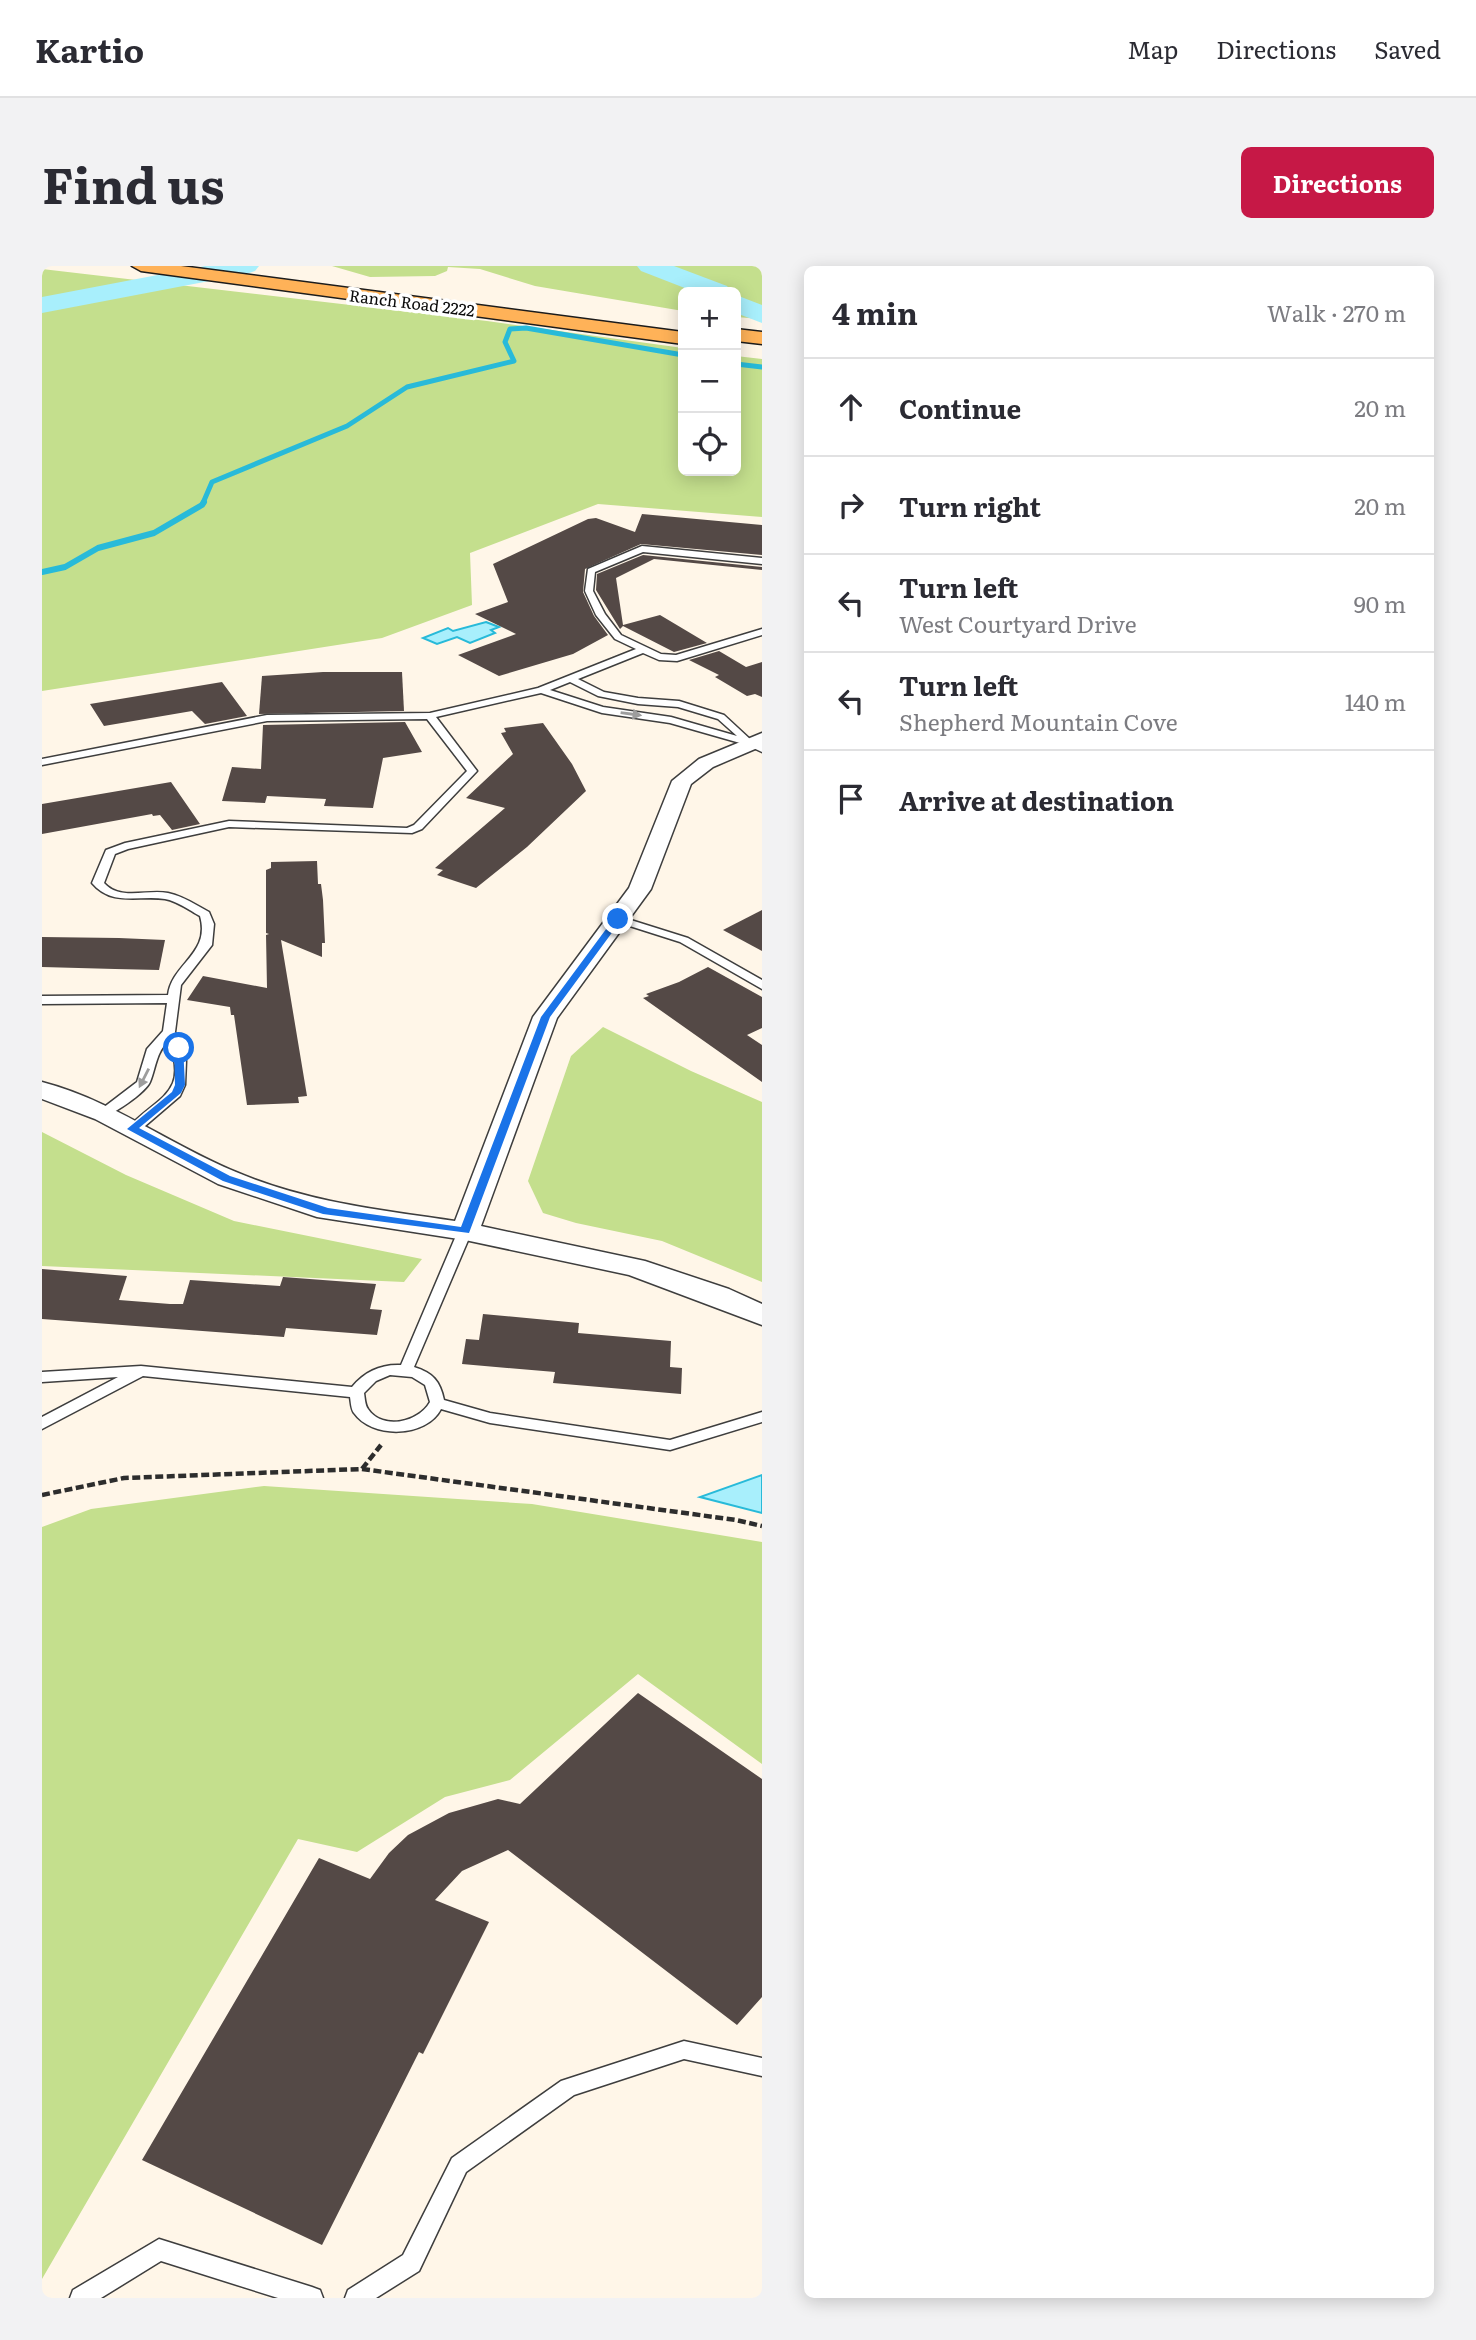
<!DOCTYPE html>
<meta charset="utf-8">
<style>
body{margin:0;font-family:Literata,serif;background:#f2f2f3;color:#2b2b33}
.controls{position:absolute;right:21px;top:21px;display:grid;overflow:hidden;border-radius:10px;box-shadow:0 4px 18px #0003}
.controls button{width:63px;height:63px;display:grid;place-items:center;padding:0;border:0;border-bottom:2px solid #e1e1e2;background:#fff;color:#2b2b33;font:35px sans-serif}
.stop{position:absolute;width:21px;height:21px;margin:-16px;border:5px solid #1a73e8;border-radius:50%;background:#fff}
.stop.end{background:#1a73e8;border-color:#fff;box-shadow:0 2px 7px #0008}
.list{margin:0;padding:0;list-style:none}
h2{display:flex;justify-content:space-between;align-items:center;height:91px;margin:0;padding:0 28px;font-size:30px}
h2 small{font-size:23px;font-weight:400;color:#7c7c81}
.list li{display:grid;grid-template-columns:46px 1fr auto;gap:21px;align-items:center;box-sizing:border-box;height:98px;padding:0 28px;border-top:2px solid #e1e1e2}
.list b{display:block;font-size:26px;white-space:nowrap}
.list p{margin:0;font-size:23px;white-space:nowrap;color:#7c7c81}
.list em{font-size:23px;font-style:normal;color:#7c7c81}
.icon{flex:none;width:38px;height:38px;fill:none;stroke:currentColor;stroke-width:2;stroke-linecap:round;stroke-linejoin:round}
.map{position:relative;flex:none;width:720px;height:2032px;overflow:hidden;border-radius:10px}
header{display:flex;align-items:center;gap:42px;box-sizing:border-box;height:98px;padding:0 35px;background:#fff;border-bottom:2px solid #e1e1e2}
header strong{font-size:33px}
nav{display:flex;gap:38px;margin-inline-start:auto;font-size:24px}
.intro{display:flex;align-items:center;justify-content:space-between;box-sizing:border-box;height:168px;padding:0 42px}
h1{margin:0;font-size:49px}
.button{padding:18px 32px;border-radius:10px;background:#c61846;color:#fff;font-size:24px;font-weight:700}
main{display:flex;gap:42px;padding:0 42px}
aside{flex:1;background:#fff;border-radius:10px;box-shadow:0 4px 18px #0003}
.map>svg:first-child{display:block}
</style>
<header>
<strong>Kartio</strong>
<nav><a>Map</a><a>Directions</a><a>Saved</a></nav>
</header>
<div class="intro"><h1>Find us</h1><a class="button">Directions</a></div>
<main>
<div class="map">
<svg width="720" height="2032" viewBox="0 0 720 2032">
<rect width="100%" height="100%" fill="#fff6e8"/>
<!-- forest -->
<g fill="#c4df8d">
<path d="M223 0H720V53L694 51V26H641V45L493 20 438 3 406 1 405 5 393 10 328 11 290 0Z"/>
<path d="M0 3 445 55 641 82V205H694V90L720 93V251L556 238 428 287 430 339 340 372 0 425Z"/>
<path d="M561 761 649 805 720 836V1016L620 975 534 957 501 947 486 915 529 790Z"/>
<path d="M0 866 84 909 192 955 380 993 362 1016 0 1000Z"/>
<path d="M222 1220 490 1238 720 1276V1498L596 1408 468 1514 403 1531 315 1586 256 1573 0 2013V1261L49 1243Z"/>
</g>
<!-- water -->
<g fill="#a8effc" stroke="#28bad9" stroke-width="2">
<path d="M444 356 457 361 449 364 453 367 428 377 415 371 395 378 381 372 406 362 411 365Z"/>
<path d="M720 1209V1247L658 1231Z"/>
</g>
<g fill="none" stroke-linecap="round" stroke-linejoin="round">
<!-- stream-far1 -->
<g stroke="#28bad9" stroke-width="5">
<path d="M694 98 720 101"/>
<path d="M161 237 170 216 305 160 365 121 472 95 463 76 468 63 484 62 641 89"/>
</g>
<!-- stream -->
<path stroke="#28bad9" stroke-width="6" d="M0 306 23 301 56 282 112 267 160 239 162 236"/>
<!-- river -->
<g fill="#a8effc" fill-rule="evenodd">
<path d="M163 0H217L213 5 204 8 0 47V31Z"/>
<path d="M595 0H632L685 20 689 26H653L599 5Z"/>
<path d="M694 29 720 39V57L694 47Z"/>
</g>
</g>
<!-- building -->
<g fill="#544946">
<path d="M600 248 720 259V289L599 278 543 303 541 326 552 350 566 369 531 388 457 410 416 389 474 368 433 348 466 336 451 298 546 253 554 252 593 266Z"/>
<path d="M601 289 720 301V304L612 293 574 312 581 359 618 349 665 377 632 386 581 360 578 363 554 324 555 308Z"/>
<path d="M677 385 704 401 720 396V431L713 428 705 430 673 411 677 409 647 394Z"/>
<path d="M281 406H360L362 445 217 448 220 410Z"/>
<path d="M180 416 205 450 163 458 150 445 62 460 48 438Z"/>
<path d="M363 456 380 486 341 492 331 542 282 540 284 533 225 530 223 537 180 535 190 501 219 503 221 459Z"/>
<path d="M501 457 530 498 544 525 485 581 434 622 395 609 401 604 393 602 463 542 424 532 471 488 459 467 464 466 462 462Z"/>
<path d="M129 516 158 558 130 564 118 549 111 550 110 548 0 568V538Z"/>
<path d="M275 595 276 618H279L281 634 283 677H280V691L239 674 265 830 256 831 257 837 205 839 192 749H189L188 741 145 734 161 710 225 722 224 669 227 668 224 667V604L229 602V596Z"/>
<path d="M720 644V685L681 664Z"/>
<path d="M0 671 77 672 123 674 117 704 73 703 0 701Z"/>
<path d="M666 701 720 731V762L705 769 720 779V816L601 732 607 730 604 728 637 716Z"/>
<path d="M0 1003 85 1010 77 1034 128 1038H141L148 1014 238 1020 241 1011 334 1018 328 1043 340 1044 335 1069 244 1062 242 1071 0 1053Z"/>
<path d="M441 1048 537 1057 536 1067 629 1075 628 1101 640 1102 639 1128 511 1117 513 1106 420 1098 424 1073 437 1074Z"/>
<path d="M596 1427 720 1513V1731L695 1759 466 1584 420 1605 393 1634 447 1656 381 1788 377 1786 280 1979 100 1894 277 1592 328 1613 347 1587 366 1569 407 1547 456 1533 478 1538Z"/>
</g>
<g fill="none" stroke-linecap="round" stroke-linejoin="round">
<!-- service casing -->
<g stroke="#3e3e3e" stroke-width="3">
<g id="service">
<path d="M600 280 720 292V298L601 286 553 306 551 325 563 348 579 369 619 388 634 389 720 363V369L635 395 617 394 601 387 536 413 562 426 596 432 637 435 682 449 709 474 720 479V486L705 479 628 457 560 447 499 427 394 451 435 505 380 563 370 567 187 561 86 583 73 588 62 617C78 635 105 623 126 627 141 630 154 639 167 646L172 658 170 679 139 719 133 766 144 795 143 819 138 830 96 866 91 867 85 863C113 831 149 829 126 775 114 787 114 801 108 816 104 826 68 852 57 851L56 848 57 845 95 816 105 783 121 765 125 737 0 738V730L126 729C130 697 169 688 158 650 147 644 135 635 123 633 97 629 70 641 50 617L64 584 83 577 187 555 365 562 372 559 425 505 385 453 225 455 0 499V493L225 449 388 447 496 422 594 383 573 373 554 349 543 325 546 303ZM528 416 556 430 596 438 636 441 676 453 695 470 629 451 561 441 508 424Z"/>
<path d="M576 650 646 672 720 714V723L638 676 572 655V651Z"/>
<path d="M423 961 430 965 372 1101C391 1107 398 1115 402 1134L448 1147 628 1174 720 1146V1156L628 1184 448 1157 399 1143C384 1172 330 1173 312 1147 309 1143 309 1137 308 1131L101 1110 0 1163V1151L76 1111 0 1116V1106L99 1100 310 1121C322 1106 339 1098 359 1099L416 965ZM348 1109 370 1111 383 1119 388 1136C377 1156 341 1165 326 1143 323 1139 323 1133 322 1127L334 1115Z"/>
<path d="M642 1775 720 1792V1810L642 1793 532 1829 424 1906 377 2005 334 2032H303L306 2024 361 1989 410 1892 519 1815Z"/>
<path d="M117 1973 270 2021 278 2024 281 2032H236L119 1995 59 2032H28L31 2024Z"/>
</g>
</g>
<!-- minor casing -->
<g stroke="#3e3e3e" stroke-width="3">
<path id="minor" d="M720 467V480L671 501 649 518 609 623 515 752 439 960 603 995 687 1023 720 1038V1059L587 1009 423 974 275 951 176 918 53 853 0 833V816C70 834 128 879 194 906 264 936 339 944 413 955L491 751 587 622 630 515 657 493Z"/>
</g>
<!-- primary casing -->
<g stroke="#1c1c1c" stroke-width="3">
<g id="primary">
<path d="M90 0H139L641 66V78L99 5Z"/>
<path d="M694 63 720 66V78L694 75Z"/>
</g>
</g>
<!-- path -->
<g stroke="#2d2d2d" stroke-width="4.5" stroke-dasharray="8 3.5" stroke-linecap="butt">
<path d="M320 1203 694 1254 720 1260"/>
<path d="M0 1229 82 1212 320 1203 339 1179"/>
</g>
<!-- service -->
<use href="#service" fill="#fff" fill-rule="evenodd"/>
<!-- minor -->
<use href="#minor" fill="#fff" fill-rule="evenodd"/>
<!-- primary -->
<use href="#primary" fill="#ffb258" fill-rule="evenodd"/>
</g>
<!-- one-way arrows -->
<defs><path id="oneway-solid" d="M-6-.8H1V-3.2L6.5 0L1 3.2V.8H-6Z" transform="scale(1.75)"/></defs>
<g fill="#9d9d9d">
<use href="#oneway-solid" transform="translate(589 448) rotate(8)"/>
<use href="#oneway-solid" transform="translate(102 812) rotate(117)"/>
</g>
<!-- route -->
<path fill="#1a73e8" d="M573 651 580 653 508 751 427 967 281 948 181 915 85 863 130 826 133 819 132 782 141 780 143 819 139 827 97 862 188 910 286 942 419 961 499 751Z"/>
<g text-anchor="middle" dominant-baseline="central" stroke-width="7" stroke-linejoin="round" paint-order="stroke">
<!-- far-street labels -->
<g font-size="16" fill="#0b0b0b" stroke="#fff">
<text transform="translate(370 36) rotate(7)">Ranch Road 2222</text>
</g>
</g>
</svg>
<div class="controls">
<button>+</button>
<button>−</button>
<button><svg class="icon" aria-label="locate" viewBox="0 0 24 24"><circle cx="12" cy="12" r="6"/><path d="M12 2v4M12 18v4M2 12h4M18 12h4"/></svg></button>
</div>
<div class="stop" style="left:137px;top:782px"></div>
<div class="stop end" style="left:576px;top:653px"></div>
</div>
<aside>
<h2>4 min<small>Walk · 270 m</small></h2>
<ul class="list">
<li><svg class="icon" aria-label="ahead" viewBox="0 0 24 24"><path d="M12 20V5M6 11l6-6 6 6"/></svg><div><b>Continue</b></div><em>20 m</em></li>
<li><svg class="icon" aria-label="right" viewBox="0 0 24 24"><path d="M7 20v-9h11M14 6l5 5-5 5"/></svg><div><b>Turn right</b></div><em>20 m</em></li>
<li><svg class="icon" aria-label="left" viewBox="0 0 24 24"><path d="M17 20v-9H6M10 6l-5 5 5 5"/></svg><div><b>Turn left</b><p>West Courtyard Drive</p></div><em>90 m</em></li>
<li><svg class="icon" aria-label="left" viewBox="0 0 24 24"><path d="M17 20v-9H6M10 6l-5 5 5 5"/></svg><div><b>Turn left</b><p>Shepherd Mountain Cove</p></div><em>140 m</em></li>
<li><svg class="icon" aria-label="arrive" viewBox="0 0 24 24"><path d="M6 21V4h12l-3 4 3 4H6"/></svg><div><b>Arrive at destination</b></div></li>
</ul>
</aside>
</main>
